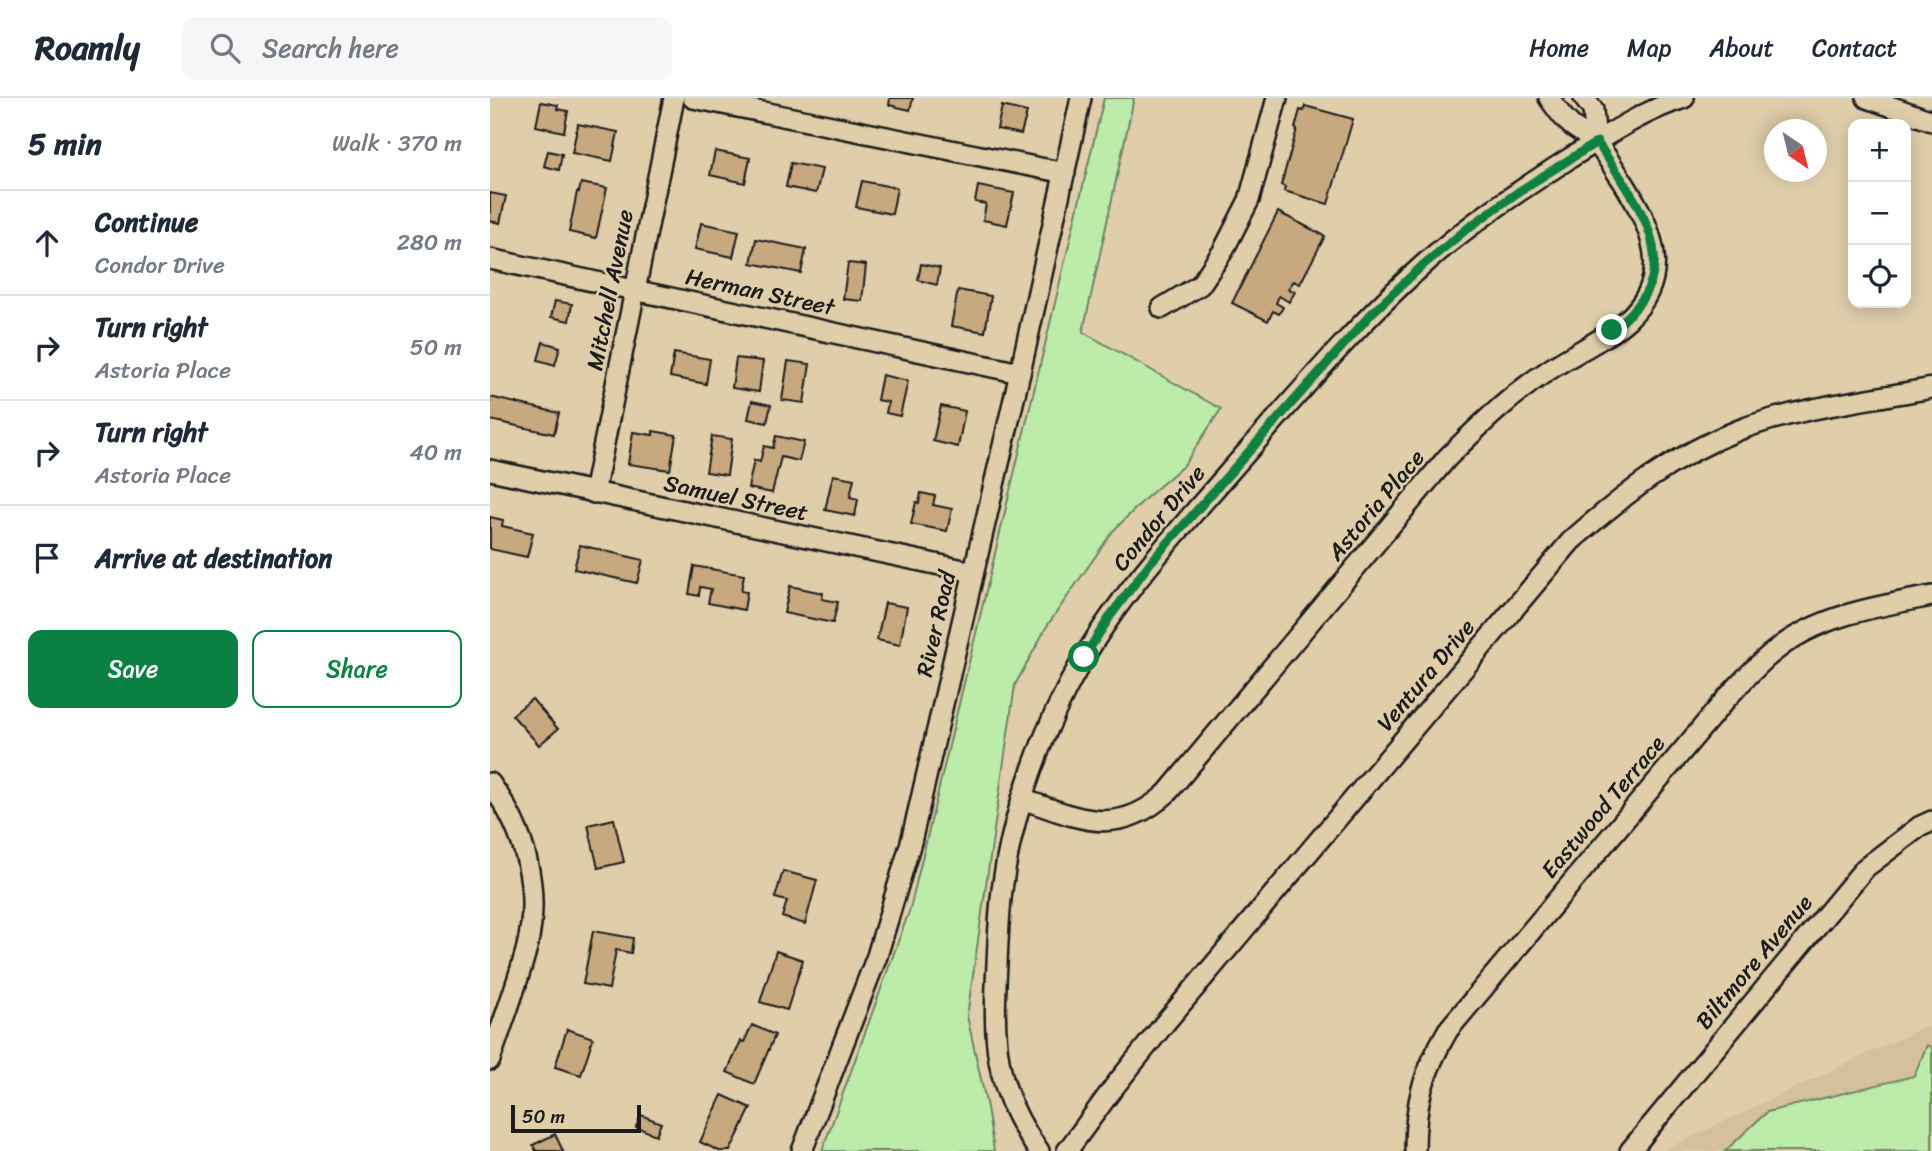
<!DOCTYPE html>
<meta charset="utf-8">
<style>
body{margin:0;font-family:Sriracha,sans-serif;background:#f6f6f7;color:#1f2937}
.controls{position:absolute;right:21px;top:21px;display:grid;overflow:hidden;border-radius:14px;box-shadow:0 4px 18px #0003}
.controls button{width:63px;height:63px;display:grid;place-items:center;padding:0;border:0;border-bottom:2px solid #e0e1e3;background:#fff;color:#1f2937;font:35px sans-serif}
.compass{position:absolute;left:1274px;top:21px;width:63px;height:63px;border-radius:50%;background:#fff;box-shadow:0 4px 18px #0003;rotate:145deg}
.scale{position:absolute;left:21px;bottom:18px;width:130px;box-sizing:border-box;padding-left:7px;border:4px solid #1c1c1c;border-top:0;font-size:19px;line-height:24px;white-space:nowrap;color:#1c1c1c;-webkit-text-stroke:5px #e0ceab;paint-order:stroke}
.stop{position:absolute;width:21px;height:21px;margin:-16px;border:5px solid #0b8043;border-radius:50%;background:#fff}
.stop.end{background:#0b8043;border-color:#fff;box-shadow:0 2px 7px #0008}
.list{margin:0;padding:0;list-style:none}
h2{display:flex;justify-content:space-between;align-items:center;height:91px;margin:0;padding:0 28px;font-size:30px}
h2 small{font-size:23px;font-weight:400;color:#747a83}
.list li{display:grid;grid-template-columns:46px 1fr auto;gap:21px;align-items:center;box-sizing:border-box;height:105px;padding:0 28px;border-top:2px solid #e0e1e3}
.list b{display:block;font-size:26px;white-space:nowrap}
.list p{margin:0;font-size:23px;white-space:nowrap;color:#747a83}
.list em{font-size:23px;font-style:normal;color:#747a83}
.actions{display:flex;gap:14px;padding:21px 28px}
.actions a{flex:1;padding:16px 0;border:2px solid #0b8043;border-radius:14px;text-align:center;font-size:24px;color:#0b8043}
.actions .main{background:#0b8043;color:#fff}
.icon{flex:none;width:38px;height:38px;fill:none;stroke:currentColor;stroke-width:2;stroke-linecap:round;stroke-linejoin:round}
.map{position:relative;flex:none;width:1442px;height:1053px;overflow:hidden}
header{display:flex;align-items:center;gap:42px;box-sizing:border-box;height:98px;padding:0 35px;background:#fff;border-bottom:2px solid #e0e1e3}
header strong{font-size:33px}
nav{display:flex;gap:38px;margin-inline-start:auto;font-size:24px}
.search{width:490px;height:63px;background:#f6f6f7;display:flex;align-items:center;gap:18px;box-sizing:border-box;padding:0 24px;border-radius:14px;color:#747a83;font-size:26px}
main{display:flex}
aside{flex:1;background:#fff}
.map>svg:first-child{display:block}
</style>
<header>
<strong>Roamly</strong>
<div class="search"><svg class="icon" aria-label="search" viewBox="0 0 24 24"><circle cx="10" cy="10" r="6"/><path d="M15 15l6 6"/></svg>Search here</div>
<nav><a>Home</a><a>Map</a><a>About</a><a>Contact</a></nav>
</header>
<main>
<aside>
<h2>5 min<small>Walk · 370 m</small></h2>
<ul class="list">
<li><svg class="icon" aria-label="ahead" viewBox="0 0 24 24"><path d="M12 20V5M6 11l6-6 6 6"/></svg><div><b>Continue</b><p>Condor Drive</p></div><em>280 m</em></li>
<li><svg class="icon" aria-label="right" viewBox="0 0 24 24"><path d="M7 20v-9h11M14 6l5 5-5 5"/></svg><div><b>Turn right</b><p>Astoria Place</p></div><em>50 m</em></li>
<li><svg class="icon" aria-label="right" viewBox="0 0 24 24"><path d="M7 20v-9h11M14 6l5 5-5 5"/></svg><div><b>Turn right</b><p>Astoria Place</p></div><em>40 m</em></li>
<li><svg class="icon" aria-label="arrive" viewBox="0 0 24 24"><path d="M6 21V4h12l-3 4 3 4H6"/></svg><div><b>Arrive at destination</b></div></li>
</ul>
<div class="actions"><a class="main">Save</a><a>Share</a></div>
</aside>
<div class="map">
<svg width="1442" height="1053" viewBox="0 0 1442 1053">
<rect width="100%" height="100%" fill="#e0ceab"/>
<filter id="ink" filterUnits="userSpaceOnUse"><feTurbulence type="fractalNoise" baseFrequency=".0143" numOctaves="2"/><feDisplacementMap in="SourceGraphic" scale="14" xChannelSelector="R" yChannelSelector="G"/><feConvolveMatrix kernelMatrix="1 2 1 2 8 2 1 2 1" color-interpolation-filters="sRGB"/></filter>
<g filter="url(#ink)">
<!-- built -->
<path fill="#d4c09b" d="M1442 925V1053H1172Z"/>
<!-- green -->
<g fill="#bdecaa" stroke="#6c8463" stroke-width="2">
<path d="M614 0H644L593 234 731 311 694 367 657 399 623 433 557 528 525 587 477 918 496 1004 504 1053H332L420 811Z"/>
<path d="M1437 947 1442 950V1053H1235L1277 1014 1424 978Z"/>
</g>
<!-- building -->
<g fill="#c7a87f" stroke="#1c1c1c" stroke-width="2">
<path d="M400 0H423L420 12 399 7Z"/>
<path d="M51 4 68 7 67 11 78 13 74 34 46 28Z"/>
<path d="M512 8 537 14 531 36 507 31Z"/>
<path d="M815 8 863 21 838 106 794 93 795 89 791 87 807 31 805 30 810 12 814 13Z"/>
<path d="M88 26 128 34 122 63 82 55Z"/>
<path d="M58 53 72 56 69 72 54 68Z"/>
<path d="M225 53 260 60 255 85 220 77Z"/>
<path d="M301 65 332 71 326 95 296 89Z"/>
<path d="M372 83 407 90 402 116 366 109Z"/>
<path d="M91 85 117 90 106 140 79 134 87 94H89Z"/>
<path d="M488 88 524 95 517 127 493 122 496 106 485 104Z"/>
<path d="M0 95 16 98 10 125 0 123Z"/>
<path d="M788 114 835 138 810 186 803 183 798 191 805 194 799 204 789 198 786 205 793 209 789 216 783 213 778 223 742 205Z"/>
<path d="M211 125 249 133 243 159 205 151Z"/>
<path d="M266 141 316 151 311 175 261 165Z"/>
<path d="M358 165 376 167 372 203 353 201Z"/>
<path d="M431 166 450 170 447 187 428 182Z"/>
<path d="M468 192 501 198 495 234 461 228Z"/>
<path d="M65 203 82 206 79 223 61 219Z"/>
<path d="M53 244 70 249 65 267 48 262Z"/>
<path d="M184 255 220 261 216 286 180 279Z"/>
<path d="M246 260 273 263 269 294 242 290Z"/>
<path d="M298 263 320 266 314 305 292 302Z"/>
<path d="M392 277 418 283 410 318 396 315 398 304 387 302Z"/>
<path d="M0 299 69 315 64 336 0 322Z"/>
<path d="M262 303 281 307 277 325 258 321Z"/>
<path d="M451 308 475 313 468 349 443 343Z"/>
<path d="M163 333 186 337 180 372 138 366 143 334 163 337Z"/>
<path d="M222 338 242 341 237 377 216 374Z"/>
<path d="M286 338 314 344 309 363 291 359 282 395 258 390 264 362 270 364 274 348 283 350Z"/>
<path d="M343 377 364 381 360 399 368 401 365 418 335 412Z"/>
<path d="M431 395 445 398 443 407 462 411 457 433 421 426 426 404 429 405Z"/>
<path d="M0 419 13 422 12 428 43 435 37 459 0 451Z"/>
<path d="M90 447 153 462 147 485 84 471Z"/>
<path d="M204 468 254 477 251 493 257 494 254 512 218 505 221 491 210 489 209 498 199 496Z"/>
<path d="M300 488 333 495 332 501 348 504 343 525 294 515Z"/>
<path d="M395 505 417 509 410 547 387 542Z"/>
<path d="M42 601 68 631 49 647 22 617Z"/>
<path d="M124 721 134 764 108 770 98 727Z"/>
<path d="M293 773 327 782 315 826 292 819 297 803 285 800Z"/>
<path d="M103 833 143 840 141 855 126 852 119 891 93 886Z"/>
<path d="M286 853 313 862 297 912 270 904Z"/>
<path d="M262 927 285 937 264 986 237 974 251 943 254 944Z"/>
<path d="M77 931 103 940 91 977 65 969Z"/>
<path d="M232 997 261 1010 240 1053H229L210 1044Z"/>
<path d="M151 1017 171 1025 166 1037 146 1029Z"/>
<path d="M65 1036 73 1053H46L43 1047Z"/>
</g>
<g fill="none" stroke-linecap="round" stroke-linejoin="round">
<!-- minor casing -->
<g stroke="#1c1c1c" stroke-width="24">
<g id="minor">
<path d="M203 0 575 75"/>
<path d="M1094 0 1103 12 1106 44"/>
<path d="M1377 0 1442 23"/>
<path d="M0 161 530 275"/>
<path d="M672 210 710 187 733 153 759 102 787 0"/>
<path d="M0 372 483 474"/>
<path d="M104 395 184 0"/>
<path d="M0 685C35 732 51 790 37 849 28 885 12 926 0 962"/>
<path d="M532 701C588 720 627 741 677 695L957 360C990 327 1023 295 1062 270 1086 254 1116 241 1138 221 1185 177 1161 128 1132 82 1124 71 1117 58 1108 47 1101 37 1087 34 1079 25 1071 18 1065 8 1059 0"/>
<path d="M312 1053 387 858 421 744 530 275 591 0"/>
<path d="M549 1053C503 991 503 939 507 866 508 842 509 816 512 792 521 723 545 654 576 592 618 509 681 441 742 371 803 302 864 229 932 168 977 127 1029 93 1080 60 1116 38 1153 13 1194 0"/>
<path d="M577 1053 624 989 675 925 1081 443C1132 398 1184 357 1249 332 1310 309 1378 302 1442 290"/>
<path d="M925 1053C925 1004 933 975 958 932L1236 601C1252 584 1267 566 1286 552 1330 517 1389 508 1442 498"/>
<path d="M1140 1053 1375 770 1429 729 1442 723"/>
</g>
</g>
<!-- minor -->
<use href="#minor" stroke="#e0ceab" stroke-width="19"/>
</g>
</g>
<g fill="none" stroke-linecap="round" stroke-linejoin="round" filter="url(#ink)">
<!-- route -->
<path stroke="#0b8043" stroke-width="9" d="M594 559 621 517 660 465 881 216 933 167 978 130 1031 92 1107 44C1149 109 1204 170 1122 232"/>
</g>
<g text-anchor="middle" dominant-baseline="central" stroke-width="5" stroke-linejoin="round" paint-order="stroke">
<!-- street labels -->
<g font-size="23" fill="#1c1c1c" stroke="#e0ceab">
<text transform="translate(120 192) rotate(-79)">Mitchell Avenue</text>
<text transform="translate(270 194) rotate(12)">Herman Street</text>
<text transform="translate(246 400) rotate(12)">Samuel Street</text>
<text transform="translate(886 407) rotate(-50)">Astoria Place</text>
<text transform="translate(669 420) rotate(-50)">Condor Drive</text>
<text transform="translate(446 526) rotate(-77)">River Road</text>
<text transform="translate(936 577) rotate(-50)">Ventura Drive</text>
<text transform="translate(1113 709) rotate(-50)">Eastwood Terrace</text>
<text transform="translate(1264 864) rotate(-50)">Biltmore Avenue</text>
</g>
</g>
</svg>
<div class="controls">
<button>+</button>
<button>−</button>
<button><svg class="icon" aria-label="locate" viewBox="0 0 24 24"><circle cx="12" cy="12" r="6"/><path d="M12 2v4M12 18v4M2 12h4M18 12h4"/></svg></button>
</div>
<svg class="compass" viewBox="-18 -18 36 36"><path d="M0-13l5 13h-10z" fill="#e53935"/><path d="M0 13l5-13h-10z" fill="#747a83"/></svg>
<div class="scale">50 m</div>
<div class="stop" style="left:594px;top:559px"></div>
<div class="stop end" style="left:1122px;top:232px"></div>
</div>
</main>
